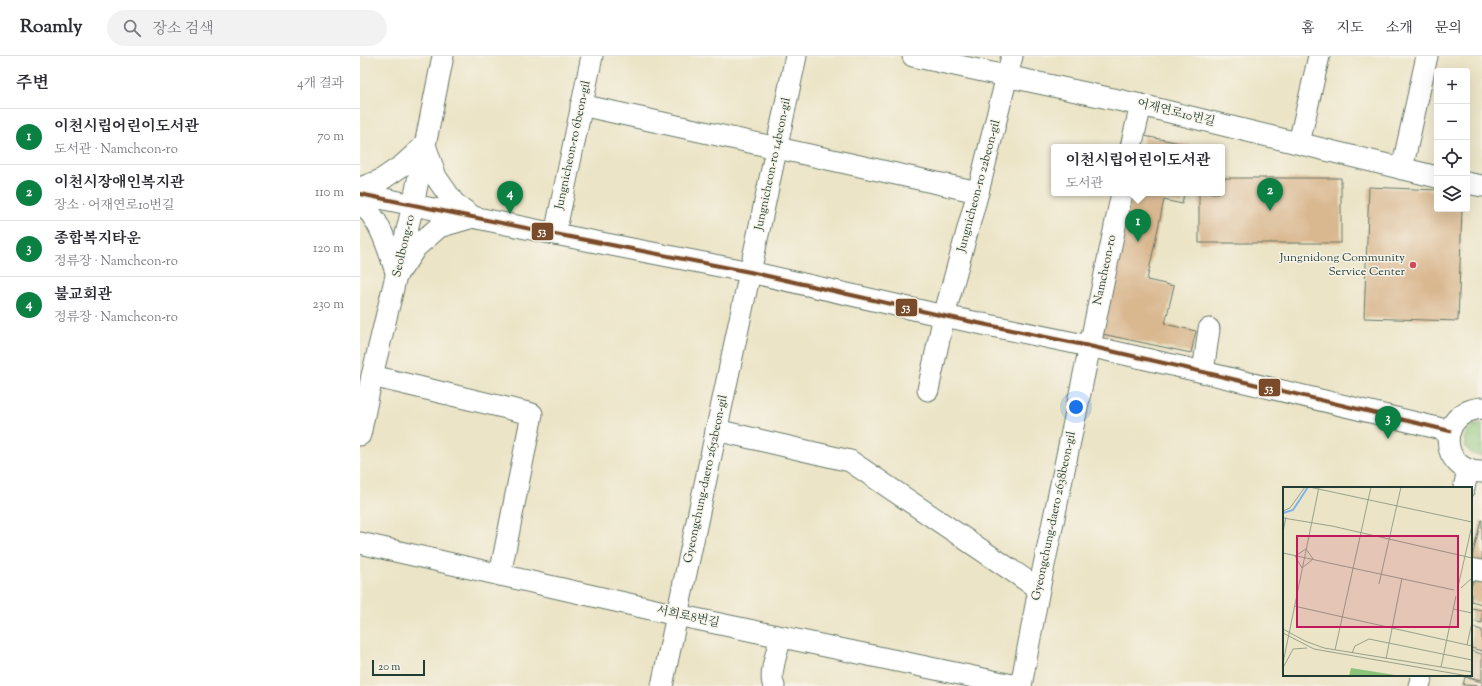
<!DOCTYPE html>
<html lang="ko">
<meta charset="utf-8">
<style>
body{margin:0;font-family:"Sorts Mill Goudy","Noto Serif KR",serif;background:#f2f2f3;color:#2b2b33}
.controls{position:absolute;right:12px;top:12px;display:grid;overflow:hidden;border-radius:4px;box-shadow:0 4px 16px #0002}
.controls button{width:36px;height:36px;display:grid;place-items:center;padding:0;border:0;border-bottom:1px solid #e1e1e2;background:#fff;color:#2b2b33;font:20px sans-serif}
.scale{position:absolute;left:12px;bottom:10px;width:53px;box-sizing:border-box;padding-left:4px;border:2px solid #1f3d34;border-top:0;font-size:11px;line-height:14px;white-space:nowrap;color:#1f3d34;-webkit-text-stroke:3px #f7f3e8;paint-order:stroke}
.you{position:absolute;left:716px;top:351px;width:14px;height:14px;margin:-10px;border:3px solid #fff;border-radius:50%;background:#1a73e8;box-shadow:0 0 0 6px #1a73e833}
.badge{display:grid;place-items:center;width:26px;height:26px;border-radius:50%;background:#0b8043;color:#fff;font-size:13px;font-weight:700}
.pin{position:absolute;translate:-50% -33px;filter:drop-shadow(0 1px 2px #0008)}
.pin::after{content:'';position:absolute;top:21px;width:14px;height:12px;background:inherit;clip-path:polygon(0 0,100% 0,50% 100%)}
.popup{position:absolute;left:691px;top:88px;width:174px;height:52px;box-sizing:border-box;display:grid;place-content:center;border-radius:4px;background:#fff;filter:drop-shadow(0 1px 3px #0005);font-size:13px;white-space:nowrap;color:#7c7c81}
.popup b{font-size:15px;color:#2b2b33}
.popup::after{content:'';position:absolute;left:50%;top:100%;margin-left:-8px;border:8px solid transparent;border-top-color:#fff}
.list{margin:0;padding:0;list-style:none}
h2{display:flex;justify-content:space-between;align-items:center;height:52px;margin:0;padding:0 16px;font-size:17px}
h2 small{font-size:13px;font-weight:400;color:#7c7c81}
.list li{display:grid;grid-template-columns:26px 1fr auto;gap:12px;align-items:center;box-sizing:border-box;height:56px;padding:0 16px;border-top:1px solid #e1e1e2}
.list b{display:block;font-size:15px;white-space:nowrap}
.list p{margin:0;font-size:13px;white-space:nowrap;color:#7c7c81}
.list em{font-size:13px;font-style:normal;color:#7c7c81}
.icon{flex:none;width:22px;height:22px;fill:none;stroke:currentColor;stroke-width:2;stroke-linecap:round;stroke-linejoin:round}
.map{position:relative;flex:none;width:1122px;height:630px;overflow:hidden}
header{display:flex;align-items:center;gap:24px;box-sizing:border-box;height:56px;padding:0 20px;background:#fff;border-bottom:1px solid #e1e1e2}
header strong{font-size:19px}
nav{display:flex;gap:22px;margin-inline-start:auto;font-size:14px}
.search{width:280px;height:36px;background:#f2f2f3;display:flex;align-items:center;gap:10px;box-sizing:border-box;padding:0 14px;border-radius:22px;color:#7c7c81;font-size:15px}
main{display:flex}
aside{flex:1;background:#fff}
.map>svg:first-child{display:block}
</style>
<header>
<strong>Roamly</strong>
<div class="search"><svg class="icon" aria-label="search" viewBox="0 0 24 24"><circle cx="10" cy="10" r="6"/><path d="M15 15l6 6"/></svg>장소 검색</div>
<nav><a>홈</a><a>지도</a><a>소개</a><a>문의</a></nav>
</header>
<main>
<aside>
<h2>주변<small>4개 결과</small></h2>
<ul class="list">
<li><span class="badge">1</span><div><b>이천시립어린이도서관</b><p>도서관 · Namcheon-ro</p></div><em>70 m</em></li>
<li><span class="badge">2</span><div><b>이천시장애인복지관</b><p>장소 · 어재연로10번길</p></div><em>110 m</em></li>
<li><span class="badge">3</span><div><b>종합복지타운</b><p>정류장 · Namcheon-ro</p></div><em>120 m</em></li>
<li><span class="badge">4</span><div><b>불교회관</b><p>정류장 · Namcheon-ro</p></div><em>230 m</em></li>
</ul>
</aside>
<div class="map">
<svg width="1122" height="630" viewBox="0 0 1122 630">
<rect width="100%" height="100%" fill="#f7f3e8"/>
<filter id="ink" filterUnits="userSpaceOnUse"><feTurbulence type="fractalNoise" baseFrequency=".025" numOctaves="2"/><feDisplacementMap in="SourceGraphic" scale="8" xChannelSelector="R" yChannelSelector="G"/><feConvolveMatrix kernelMatrix="1 2 1 2 8 2 1 2 1" color-interpolation-filters="sRGB"/></filter>
<filter id="wash" filterUnits="userSpaceOnUse"><feTurbulence type="fractalNoise" baseFrequency=".012" numOctaves="4" result="noise"/><feDisplacementMap in="SourceGraphic" scale="16" xChannelSelector="R" yChannelSelector="G"/><feGaussianBlur stdDeviation="0.9" result="paint"/><feColorMatrix in="noise" values="0 0 0 0 0 0 0 0 0 0 0 0 0 0 0 0 0 1.4 0 .05"/><feComposite in="paint" operator="in"/></filter>
<g filter="url(#wash)">
<rect width="100%" height="100%" fill="#ebe4c6"/>
<!-- green -->
<path fill="#8bc478" stroke="#558056" d="M1122 368V400C1099 400 1098 369 1122 368Z"/>
<g id="blocks">
<!-- building -->
<g fill="#d9b78f">
<path d="M784 80 836 90V91H782Z"/>
<path d="M862 122H981V187H839V137H862Z"/>
<path d="M1009 131 1077 134V153H1102L1098 265 1004 262Z"/>
<path d="M772 137H824L822 148 804 144 787 224 814 230 805 268 836 275 831 297 742 278Z"/>
<path d="M1121 464H1122V509L1111 506Z"/>
<path d="M1114 521 1122 523V548L1111 545V532Z"/>
<path d="M1111 552 1122 554V567L1111 565Z"/>
<path d="M1111 571 1122 574V595L1111 592Z"/>
<path d="M1111 595 1122 598V624L1103 620 1111 619Z"/>
<path d="M1105 621 1122 626V630L1103 629Z"/>
</g>
</g>
</g>
<g filter="url(#ink)">
<use href="#blocks" fill-opacity="0" stroke="#667767" stroke-width="1"/>
<g fill="none" stroke-linecap="round" stroke-linejoin="round">
<!-- minor casing -->
<g stroke="#667767" stroke-width="23">
<g id="minor">
<path d="M553 0 781 49 1077 121"/>
<path d="M221 49 618 136"/>
<path d="M939 87 959 0"/>
<path d="M771 91 781 49"/>
<path d="M1042 113 1067 0"/>
<path d="M1107 127 1122 130"/>
<path d="M0 132 21 124 43 109 65 89 76 121 94 147 112 160"/>
<path d="M0 138 195 178 390 216 584 260 729 290 843 316 1090 375"/>
<path d="M0 146C21 164 28 193 37 219"/>
<path d="M195 178 232 0"/>
<path d="M42 212 56 191 79 171 110 162"/>
<path d="M843 316 849 273"/>
<path d="M12 320 172 358 140 519"/>
<path d="M568 334 584 260 618 136 652 0"/>
<path d="M1122 352C1075 356 1079 416 1122 416"/>
<path d="M356 374 490 405 679 533"/>
<path d="M0 379 12 320 53 149 83 0"/>
<path d="M1104 432 1108 414"/>
<path d="M0 487 317 559 657 630"/>
<path d="M1111 513 1122 515"/>
<path d="M302 630 436 0"/>
<path d="M414 630C408 619 418 593 421 581"/>
<path d="M661 630 679 533 762 137"/>
<path d="M1059 630 1062 619"/>
</g>
</g>
<!-- minor -->
<use href="#minor" stroke="#fff" stroke-width="21"/>
<!-- bus-1 casing -->
<g stroke="#f7f3e8" stroke-width="7">
<path id="bus-1" d="M0 138 195 178 390 216 584 260 729 290 843 316 1090 375"/>
</g>
<!-- bus-1 -->
<use href="#bus-1" stroke="#7a4b2a" stroke-width="4"/>
</g>
</g>
<!-- markers -->
<circle fill="#d1495b" stroke="#f7f3e8" stroke-width="1.5" cx="1053" cy="209" r="4"/>
<g text-anchor="middle" dominant-baseline="central" stroke-width="3" stroke-linejoin="round" paint-order="stroke">
<!-- street labels -->
<g font-size="12" fill="#1f3d34" stroke="#f7f3e8">
<text transform="translate(816 57) rotate(14)">어재연로10번길</text>
<text transform="translate(213 89) rotate(-78)">Jungnicheon-ro 6beon-gil</text>
<text transform="translate(413 108) rotate(-78)">Jungnicheon-ro 14beon-gil</text>
<text transform="translate(619 130) rotate(-75)">Jungnicheon-ro 22beon-gil</text>
<text transform="translate(44 190) rotate(-77)">Seolbong-ro</text>
<text transform="translate(745 214) rotate(-78)">Namcheon-ro</text>
<text transform="translate(346 423) rotate(-78)">Gyeongchung-daero 2652beon-gil</text>
<text transform="translate(694 460) rotate(-78)">Gyeongchung-daero 2638beon-gil</text>
<text transform="translate(328 561) rotate(12)">서희로8번길</text>
</g>
<!-- poi labels -->
<g font-size="12" fill="#1f3d34" stroke="#f7f3e8" text-anchor="end">
<text x="1045" y="202">Jungnidong Community<tspan x="1045" dy="14">Service Center</tspan></text>
</g>
</g>
<!-- overview -->
<g transform="translate(923 431)">
<rect width="189" height="189" fill="#ebe4c6"/>
<path d="M68 181 118 189H66Z" fill="#8bc478"/>
<path fill="none" stroke="#7eb4ec" stroke-width="2" d="M0 26 10 23 25 0"/>
<path fill="none" stroke="#99a18c" stroke-width="1" d="M26 0 189 35M0 24 7 21 22 0M0 31 49 39 189 71M0 45 3 30M23 62 30 72 19 81 12 69ZM0 66 171 103M96 97 118 0M175 100 189 38M178 101 189 91M11 119 189 159M170 122 189 126M0 142 22 154 41 161 189 185M0 146 31 162 185 189M184 158 189 135M52 163 88 0M69 166 72 159 86 152 189 173M103 172 119 91M0 176 36 0M158 180 173 109M0 181 10 162 24 161"/>
<path fill="#c2185b" fill-opacity="0.15" stroke="#c2185b" stroke-width="2" d="M14 49H175V140H14Z"/>
<rect width="189" height="189" fill="none" stroke="#1f3d34" stroke-width="2"/>
</g>
<g stroke="#f7f3e8" stroke-width="1.5">
<rect x="171" y="166" width="23" height="19" rx="4" fill="#7a4b2a"/>
<rect x="535" y="242" width="23" height="19" rx="4" fill="#7a4b2a"/>
<rect x="898" y="322" width="23" height="19" rx="4" fill="#7a4b2a"/>
</g>
<g font-size="11" text-anchor="middle" font-weight="bold" fill="#fff">
<text x="182" y="179">53</text>
<text x="546" y="255">53</text>
<text x="909" y="336">53</text>
</g>
</svg>
<div class="controls">
<button>+</button>
<button>−</button>
<button><svg class="icon" aria-label="locate" viewBox="0 0 24 24"><circle cx="12" cy="12" r="6"/><path d="M12 2v4M12 18v4M2 12h4M18 12h4"/></svg></button>
<button><svg class="icon" aria-label="layers" viewBox="0 0 24 24"><path d="M12 4l9 5-9 5-9-5zM3 14l9 5 9-5"/></svg></button>
</div>
<div class="scale">20 m</div>
<div class="you"></div>
<div class="pin badge" style="left:778px;top:186px">1</div>
<div class="popup"><b>이천시립어린이도서관</b>도서관</div>
<div class="pin badge" style="left:910px;top:155px">2</div>
<div class="pin badge" style="left:1028px;top:383px">3</div>
<div class="pin badge" style="left:150px;top:158px">4</div>
</div>
</main>
